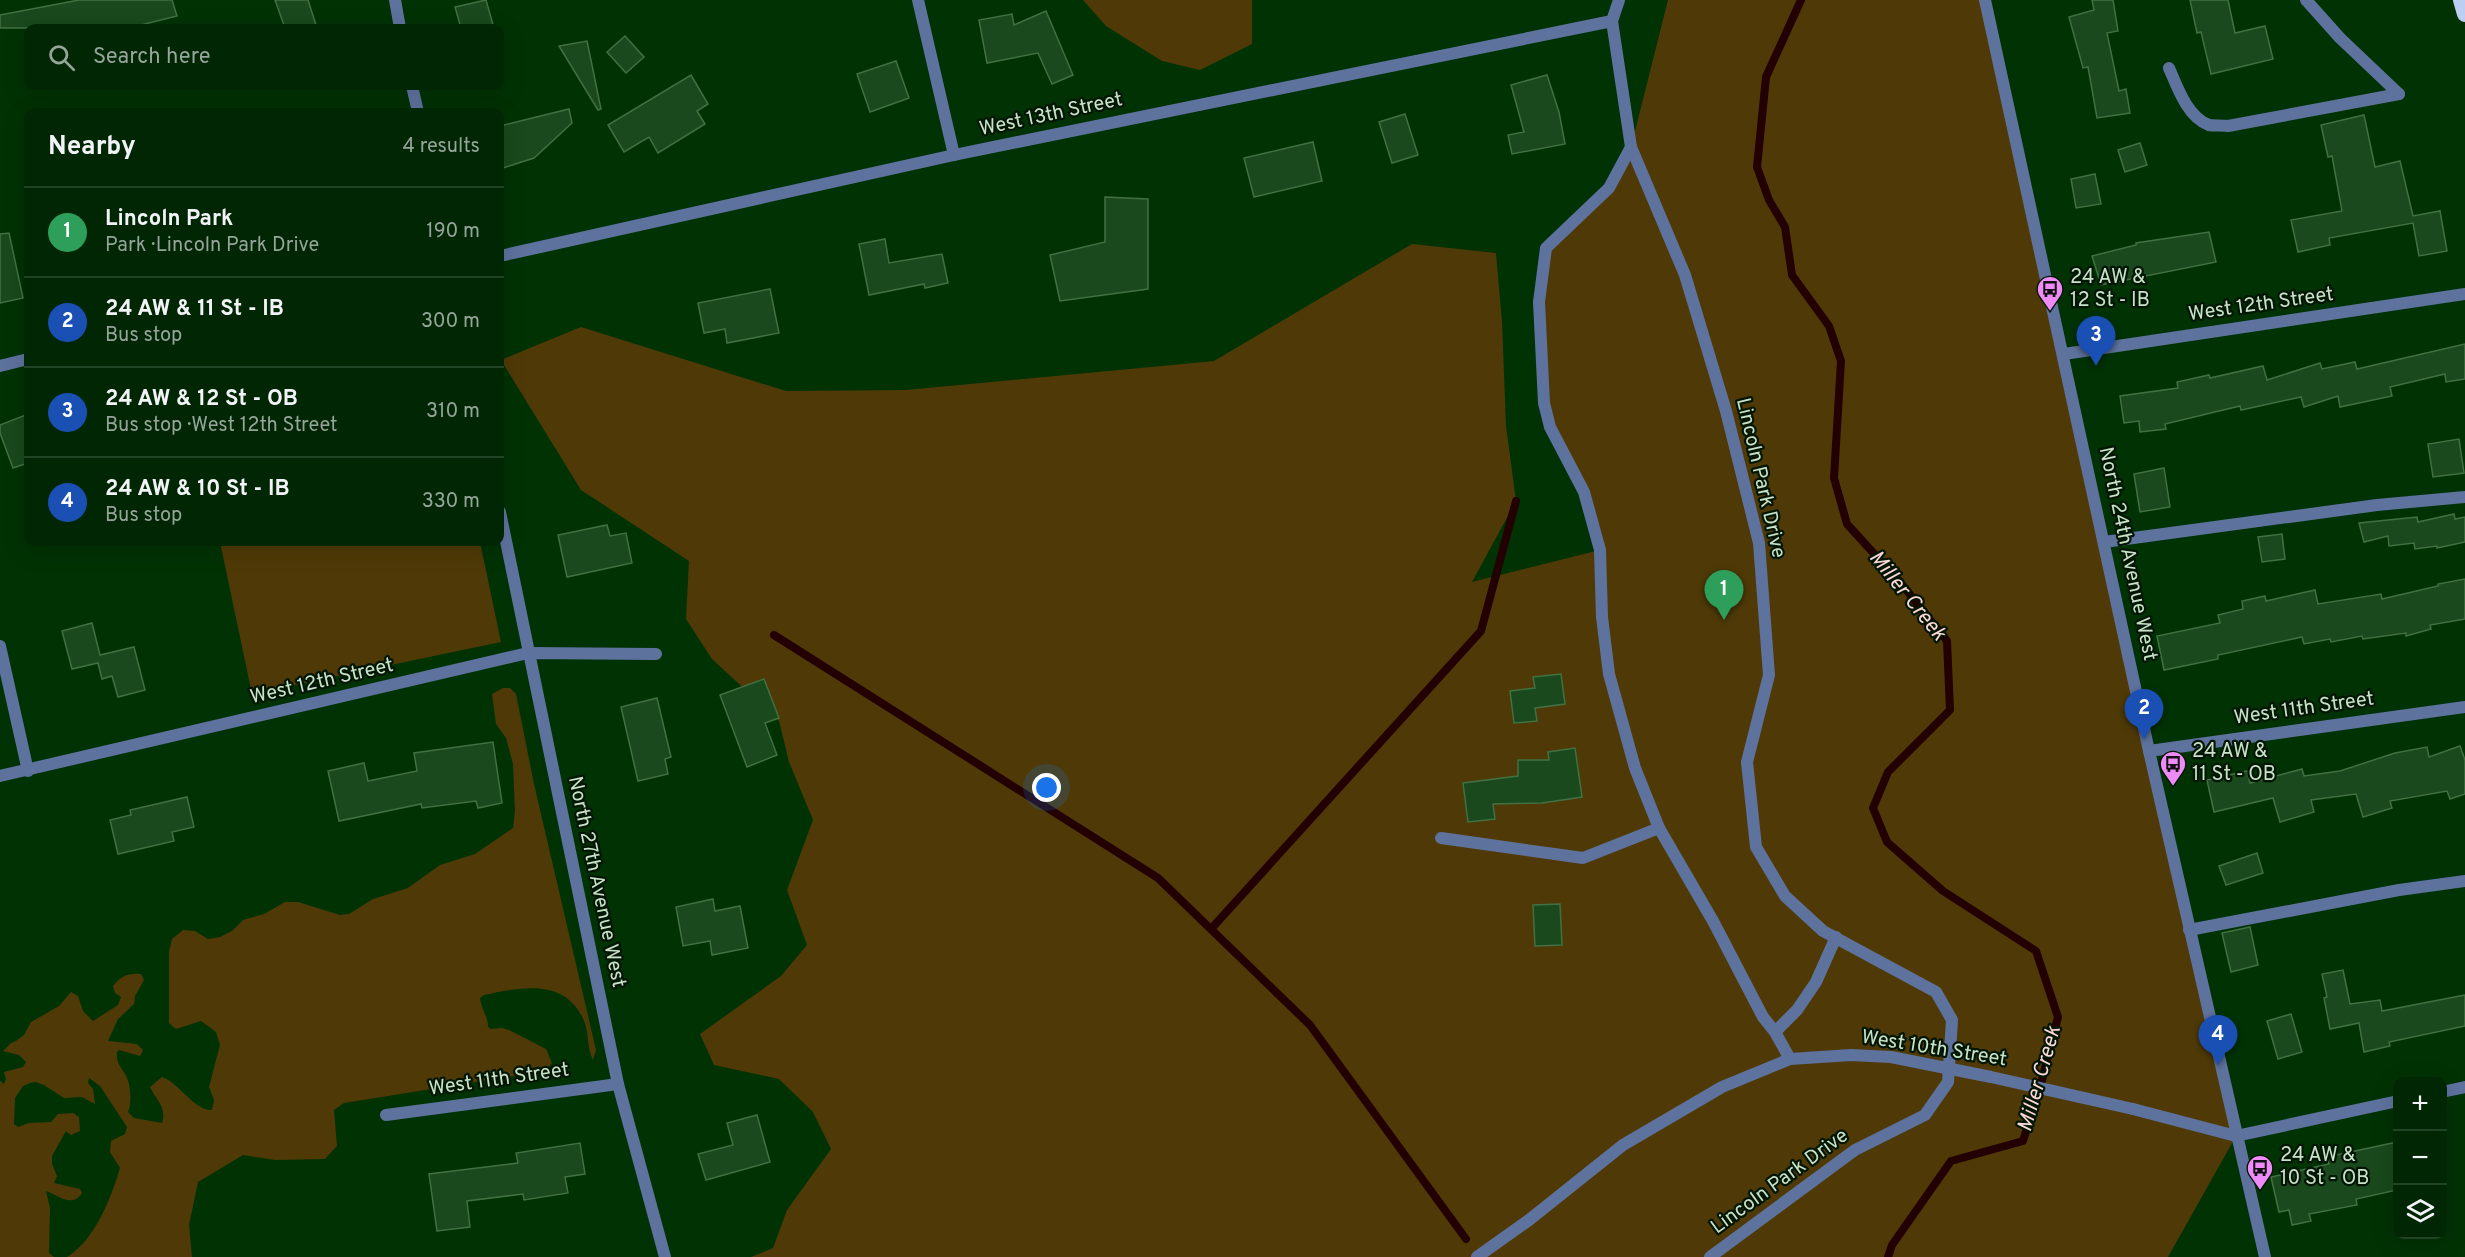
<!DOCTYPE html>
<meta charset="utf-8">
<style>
body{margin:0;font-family:Overpass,sans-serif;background:#0a2e0d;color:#f1f3f6}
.controls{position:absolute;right:18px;bottom:18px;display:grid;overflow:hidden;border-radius:12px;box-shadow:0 6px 24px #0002}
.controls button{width:54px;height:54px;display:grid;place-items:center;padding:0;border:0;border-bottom:2px solid #224325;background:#002603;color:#f1f3f6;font:30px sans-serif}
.you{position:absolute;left:1047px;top:788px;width:21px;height:21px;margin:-15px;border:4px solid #fff;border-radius:50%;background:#1a73e8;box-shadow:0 0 0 9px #1a73e833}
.badge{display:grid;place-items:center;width:39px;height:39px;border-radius:50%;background:#ef8bf7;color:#fff;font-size:20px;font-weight:700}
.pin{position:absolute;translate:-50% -50px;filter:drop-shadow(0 2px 3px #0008)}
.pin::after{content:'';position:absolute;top:32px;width:21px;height:18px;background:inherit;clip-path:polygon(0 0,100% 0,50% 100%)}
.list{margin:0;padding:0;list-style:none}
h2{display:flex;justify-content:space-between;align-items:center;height:78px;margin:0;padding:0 24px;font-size:26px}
h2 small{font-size:20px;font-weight:400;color:#95a59a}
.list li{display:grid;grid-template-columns:39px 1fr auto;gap:18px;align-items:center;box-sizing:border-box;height:90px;padding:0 24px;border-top:2px solid #224325}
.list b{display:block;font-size:22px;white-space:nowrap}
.list p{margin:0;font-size:20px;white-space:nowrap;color:#95a59a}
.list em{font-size:20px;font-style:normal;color:#95a59a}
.icon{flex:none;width:33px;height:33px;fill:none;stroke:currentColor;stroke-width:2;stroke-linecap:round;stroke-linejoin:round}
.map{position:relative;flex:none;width:2465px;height:1257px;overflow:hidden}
.search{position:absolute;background:#002603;box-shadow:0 6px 24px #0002;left:24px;top:24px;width:480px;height:66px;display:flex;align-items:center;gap:15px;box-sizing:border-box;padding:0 21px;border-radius:12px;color:#95a59a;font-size:22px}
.panel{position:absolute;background:#002603;box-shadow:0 6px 24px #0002;left:24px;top:108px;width:480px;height:438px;border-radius:12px}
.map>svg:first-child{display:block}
</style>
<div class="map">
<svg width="2465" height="1257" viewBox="0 0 2465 1257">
<rect width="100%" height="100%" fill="#003204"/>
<!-- green -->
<g fill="#4f3a07">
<path d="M1083 0H1252V44L1200 70 1162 61 1106 26Z"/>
<path d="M1668 0H1985L2236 1136 2168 1257H751L773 1248 787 1210 831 1149 813 1112 779 1079 714 1065 700 1034 781 976 807 945 787 890 813 820 789 762 779 721 712 659 686 619 689 561 581 490 501 360 581 327 786 391 906 390 1214 361 1412 244 1496 253 1502 322 1506 426 1516 501 1472 582 1600 550 1584 492 1550 427 1539 302 1546 248 1609 188 1631 147Z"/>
<path d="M220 542H480L501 642 252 694Z"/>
<path d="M503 688H510L516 694 534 784 596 1050 593 1060C587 1048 589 1035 585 1023 567 977 522 987 484 995L480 998C481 1009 488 1016 488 1027L491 1029 502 1028 509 1030 546 1049 552 1063 545 1071 344 1103 334 1110 337 1146 325 1159 275 1160 243 1155 198 1182 189 1225 192 1257H67C95 1240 111 1198 120 1168L110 1152 111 1141 125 1134 127 1127 100 1086 89 1078 88 1083 93 1089 95 1104 82 1097 64 1098 44 1085 36 1082 30 1083 23 1086 15 1098 14 1124 18 1127 29 1123 51 1122 58 1114 73 1113 79 1117 80 1131 71 1135 66 1131 52 1156V1164L57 1176 54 1183 80 1189 82 1193C72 1208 59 1196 46 1191L50 1208 49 1253 54 1257H0V1081L4 1084 6 1079 4 1072 23 1067 26 1062 19 1055 3 1051 11 1043 16 1041 24 1035 31 1022 59 1006 71 992 78 996 83 1011 93 1021 118 1005 121 997 115 993 113 986C121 976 128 973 141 974L144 980 135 996 134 1004 118 1019 108 1041 137 1044 143 1050 140 1056 119 1050 117 1052C116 1063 120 1065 125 1074 131 1083 132 1103 128 1112L134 1118 162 1123C167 1107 156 1100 150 1087L162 1077C178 1082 196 1112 212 1110L214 1100 209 1087 220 1045 216 1032 201 1021 176 1029 169 1023V952L172 939 183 930 195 931 208 939 220 937 232 931 243 920 264 914 285 902H298L340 915 349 914 373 899 408 888 440 865 475 854 513 828 515 811 513 764 506 738 496 724 492 694Z"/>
</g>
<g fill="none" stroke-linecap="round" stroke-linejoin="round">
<!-- stream -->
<g stroke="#230002" stroke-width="8">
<path d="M1801 0 1766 77 1757 167 1769 200 1785 227 1792 275 1829 326 1841 361 1834 478 1847 524 1900 582 1947 641 1950 710 1888 772 1873 808 1887 842 1943 891 2036 951 2058 1017 2040 1088 2023 1141 1951 1161 1892 1245 1888 1257"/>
<path d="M774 635 1158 878 1310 1025 1466 1239"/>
<path d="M1211 929 1481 631 1516 501"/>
</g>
</g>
<!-- building -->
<g fill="#19491c" stroke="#417142" stroke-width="1.5">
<path d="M79 0H172L177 16 129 28H0V15Z"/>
<path d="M275 0H308L317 28H285Z"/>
<path d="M486 0 494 28H461L455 7Z"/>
<path d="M2092 0H2113L2118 31 2107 33 2119 91 2126 89 2130 113 2097 118 2088 67 2083 68 2069 17 2094 10Z"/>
<path d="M2190 0H2228L2235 33 2265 26 2273 59 2211 74 2201 32 2197 33Z"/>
<path d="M1046 11 1073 75 1052 84 1038 53 987 63 979 20 1012 14 1014 25Z"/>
<path d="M625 36 644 57 626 73 607 52Z"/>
<path d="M587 41 601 109 598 110 559 46Z"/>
<path d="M896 61 909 98 870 112 857 74Z"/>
<path d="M691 75 708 104 697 111 705 124 658 153 649 137 624 152 608 125Z"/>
<path d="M1547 75 1559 112 1565 144 1512 154 1508 135 1524 132 1511 85Z"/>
<path d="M569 109 572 123 534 158 500 169V126Z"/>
<path d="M1405 114 1418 155 1392 163 1379 122Z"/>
<path d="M2364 115 2375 167 2400 161 2413 216 2440 211 2447 251 2419 256 2413 223 2329 238 2330 245 2298 252 2291 220 2342 211 2332 156 2328 157 2321 125Z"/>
<path d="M1313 142 1322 181 1254 197 1244 158Z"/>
<path d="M2140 143 2147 165 2125 172 2118 150Z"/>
<path d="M2095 174 2101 204 2076 208 2071 179Z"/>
<path d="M1105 197 1148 199V289L1060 301 1050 255 1105 242Z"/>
<path d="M2209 232 2216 262 2101 285 2092 256 2136 245V243Z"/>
<path d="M9 233 23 298 0 303V234Z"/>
<path d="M885 239 889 263 942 254 948 283 925 288 924 284 869 295 859 244Z"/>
<path d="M770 289 779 333 727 343 725 329 704 333 698 303Z"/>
<path d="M2465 344V379L2446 382 2445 374 2390 387 2392 396 2340 407 2338 396 2304 407 2301 397 2241 410 2240 406 2165 424 2166 429 2140 432 2139 421 2124 423 2120 396 2178 388 2177 382 2209 375 2210 378 2263 366 2267 380 2320 363 2322 369 2355 362 2357 369Z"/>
<path d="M28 414V463L13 468 0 433V425Z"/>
<path d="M2459 439 2464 473 2433 477 2428 444Z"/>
<path d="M2164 468 2170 507 2140 512 2134 474Z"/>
<path d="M2454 514 2455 519 2465 517V542L2437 548V546L2415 549 2414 543 2389 546 2388 536 2364 542 2359 523 2417 517 2418 522Z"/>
<path d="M607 525 610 536 626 533 632 563 567 577 558 535Z"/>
<path d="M2282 534 2285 559 2262 562 2258 537Z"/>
<path d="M2465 579V619L2430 625 2431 629 2406 636V633L2363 639 2362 636 2331 642 2330 639 2304 644 2302 637 2218 655V659L2164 670 2157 636 2220 623 2218 615 2243 609 2242 601 2265 596 2266 601 2315 590 2318 604 2381 594 2382 599 2438 586V584Z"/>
<path d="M92 623 100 655 134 647 145 690 118 697 112 676 102 679 98 663 72 669 62 631Z"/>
<path d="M1561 674 1565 704 1535 708 1537 721 1514 723 1510 691 1535 688 1533 677Z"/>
<path d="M764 679 779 718 765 723 777 755 747 767 720 695Z"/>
<path d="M657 698 671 757 665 759 668 774 638 781 621 707Z"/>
<path d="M493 742 502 803 478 808 476 801 422 808 421 804 339 821 328 771 364 763 368 781 417 771 414 753Z"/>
<path d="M2460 746 2465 760V794L2450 799 2447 791 2390 801 2392 808 2363 817 2356 794 2311 800 2314 812 2280 822 2273 798 2214 812 2207 780 2247 771 2250 783 2302 769 2304 776 2340 771 2395 753 2427 747 2429 757Z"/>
<path d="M1575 748 1582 797 1542 803 1493 804 1495 819 1468 822 1463 783 1518 776V760H1549L1548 752Z"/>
<path d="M187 797 194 827 172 832 174 841 118 854 110 820 131 815 130 810Z"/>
<path d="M2257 853 2263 873 2226 885 2219 866Z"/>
<path d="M713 899 715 911 740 906 748 948 712 955 710 941 683 946 676 907Z"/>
<path d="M1560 904 1562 945 1535 946 1533 905Z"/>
<path d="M2250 927 2258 965 2231 972 2222 933Z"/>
<path d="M2343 970 2350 1004 2380 1000 2382 1011 2465 995V1026L2389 1042 2390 1046 2364 1052 2359 1023 2330 1029 2324 998 2327 997 2322 974Z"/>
<path d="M2291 1014 2302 1052 2278 1059 2267 1021Z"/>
<path d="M757 1115 770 1162 706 1180 698 1154 733 1145 727 1123Z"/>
<path d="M2397 1142V1190L2356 1199 2357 1205 2309 1214 2311 1221 2292 1225 2289 1210 2279 1212 2271 1177 2329 1164 2327 1157Z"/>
<path d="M580 1143 585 1174 565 1177 568 1193 524 1200 523 1194 467 1201 470 1227 437 1231 429 1174 518 1163 516 1153Z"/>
</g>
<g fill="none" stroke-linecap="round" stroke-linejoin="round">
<!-- service -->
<g stroke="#5e729e" stroke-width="12">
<path d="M2169 68C2177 86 2187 117 2209 125 2214 126 2222 125 2228 126L2399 94"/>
<path d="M2104 542 2377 505 2465 497"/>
<path d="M2189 930 2399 890 2465 881"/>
</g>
<!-- minor -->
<g stroke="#5e729e" stroke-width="12">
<path d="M395 0 400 28"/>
<path d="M918 0 954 155"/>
<path d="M1619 0 1612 21 1631 147 1685 275 1726 411 1759 543 1769 675 1747 762 1756 847 1785 896 1823 931 1936 992 1952 1020 1948 1082 1925 1115 1855 1150 1710 1257"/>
<path d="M2306 0 2340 38 2399 94"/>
<path d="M412 86 418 112"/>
<path d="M1631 147 1609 188 1546 248 1539 302 1544 403 1550 427 1584 492 1600 550 1602 617 1609 674 1635 768 1659 828 1713 921 1763 1017 1775 1032 1790 1059"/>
<path d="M500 256 954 155 1612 21"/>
<path d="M2064 354 2465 294"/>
<path d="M0 366 28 359"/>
<path d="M500 512 618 1084 665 1257"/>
<path d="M0 646 28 771"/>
<path d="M2149 751 2465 707"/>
<path d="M0 776 528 653 656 654"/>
<path d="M1441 838 1583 858 1659 828"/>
<path d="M1775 1032 1797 1010 1816 982 1836 937"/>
<path d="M386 1115 618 1084"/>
</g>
<!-- tertiary -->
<g stroke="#5e729e" stroke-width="12">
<path d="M1985 0 2149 751 2265 1257"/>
<path d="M2442 1092 2465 1087"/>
<path d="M2133 1109 2236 1136 2398 1101"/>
<path d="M1477 1257 1529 1220 1623 1145 1722 1087 1790 1059 1851 1055 1891 1057"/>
</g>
<!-- trunk -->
<path stroke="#bccef4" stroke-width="16" d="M2461 0 2465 14"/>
<!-- tertiary-bridge -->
<path stroke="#5e729e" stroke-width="12" d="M1891 1057 1991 1077 2133 1109"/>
</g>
<!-- icons -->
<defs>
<g id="bus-pin" transform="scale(1.35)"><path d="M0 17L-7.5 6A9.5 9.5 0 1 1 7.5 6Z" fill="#ef8bf7" stroke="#031504"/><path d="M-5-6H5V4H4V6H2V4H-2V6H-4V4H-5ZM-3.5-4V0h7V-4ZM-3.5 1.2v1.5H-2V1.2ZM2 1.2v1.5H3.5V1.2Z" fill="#111"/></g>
</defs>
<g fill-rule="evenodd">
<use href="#bus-pin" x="2050" y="289"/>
<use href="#bus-pin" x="2173" y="764"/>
<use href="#bus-pin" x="2260" y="1168"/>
</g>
<g text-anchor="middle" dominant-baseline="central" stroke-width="4.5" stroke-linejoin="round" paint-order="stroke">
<!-- street labels -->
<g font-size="20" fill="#c8e2c7" stroke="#031504">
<text transform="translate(1051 115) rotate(-12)">West 13th Street</text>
<text transform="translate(2261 305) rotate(-8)">West 12th Street</text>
<text transform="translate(1760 478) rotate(77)">Lincoln Park Drive</text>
<text transform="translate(2127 554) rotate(78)">North 24th Avenue West</text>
<text transform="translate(322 682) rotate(-13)">West 12th Street</text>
<text transform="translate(2304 709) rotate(-8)">West 11th Street</text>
<text transform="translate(596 882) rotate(78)">North 27th Avenue West</text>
<text transform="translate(1934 1049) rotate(9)">West 10th Street</text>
<text transform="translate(499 1080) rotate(-8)">West 11th Street</text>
<text transform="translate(1780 1182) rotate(-36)">Lincoln Park Drive</text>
</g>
<!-- poi labels -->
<g font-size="20" fill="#c8e2c7" stroke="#031504" text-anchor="start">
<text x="2070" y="278">24 AW &amp;<tspan x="2070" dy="23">12 St - IB</tspan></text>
<text x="2192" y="752">24 AW &amp;<tspan x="2192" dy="23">11 St - OB</tspan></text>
<text x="2280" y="1156">24 AW &amp;<tspan x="2280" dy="23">10 St - OB</tspan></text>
</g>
<!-- water labels -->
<g font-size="21" font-style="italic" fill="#fbd9d6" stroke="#031504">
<text transform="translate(1907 596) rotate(51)">Miller Creek</text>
<text transform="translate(2040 1079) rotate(-74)">Miller Creek</text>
</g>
</g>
</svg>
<div class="controls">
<button>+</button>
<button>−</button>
<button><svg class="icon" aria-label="layers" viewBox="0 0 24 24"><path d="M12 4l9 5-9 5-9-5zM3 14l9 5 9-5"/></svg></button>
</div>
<div class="you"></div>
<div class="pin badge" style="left:1724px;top:620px;background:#2e9e5b">1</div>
<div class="pin badge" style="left:2144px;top:739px;background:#1a4fb4">2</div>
<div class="pin badge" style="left:2096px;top:366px;background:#1a4fb4">3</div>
<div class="pin badge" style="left:2218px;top:1065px;background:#1a4fb4">4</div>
<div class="search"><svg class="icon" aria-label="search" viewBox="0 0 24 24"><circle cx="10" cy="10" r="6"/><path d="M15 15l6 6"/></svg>Search here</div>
<section class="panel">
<h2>Nearby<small>4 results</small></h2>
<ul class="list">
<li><span class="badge" style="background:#2e9e5b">1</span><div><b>Lincoln Park</b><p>Park · Lincoln Park Drive</p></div><em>190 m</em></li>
<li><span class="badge" style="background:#1a4fb4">2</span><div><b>24 AW &amp; 11 St - IB</b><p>Bus stop</p></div><em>300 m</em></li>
<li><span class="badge" style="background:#1a4fb4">3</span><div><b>24 AW &amp; 12 St - OB</b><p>Bus stop · West 12th Street</p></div><em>310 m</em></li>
<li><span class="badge" style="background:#1a4fb4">4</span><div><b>24 AW &amp; 10 St - IB</b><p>Bus stop</p></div><em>330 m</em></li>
</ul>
</section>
</div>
